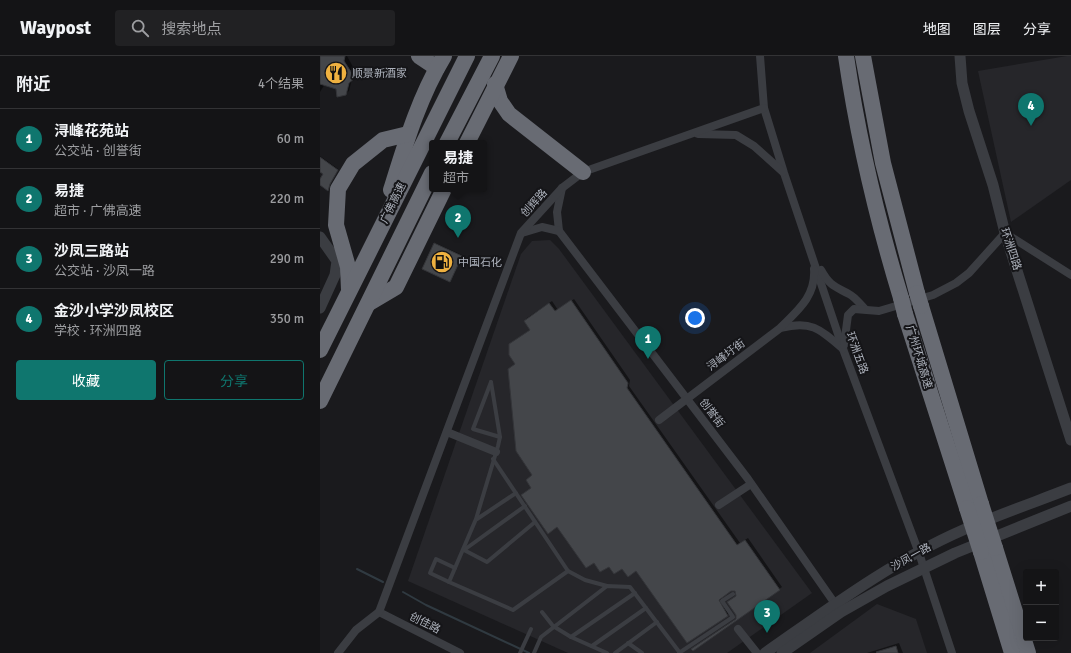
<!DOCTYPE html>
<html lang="zh">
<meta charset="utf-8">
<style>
body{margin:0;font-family:Signika,"Noto Sans SC",sans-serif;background:#212123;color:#f1f3f6}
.controls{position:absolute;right:12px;bottom:12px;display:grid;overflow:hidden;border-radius:4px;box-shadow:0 4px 16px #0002}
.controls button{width:36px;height:36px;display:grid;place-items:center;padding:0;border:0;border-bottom:1px solid #333335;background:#141416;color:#f1f3f6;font:20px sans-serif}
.you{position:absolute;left:375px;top:262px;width:14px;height:14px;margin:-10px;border:3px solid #fff;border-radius:50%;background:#1a73e8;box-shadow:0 0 0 6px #1a73e833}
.badge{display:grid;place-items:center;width:26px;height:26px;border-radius:50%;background:#0f766e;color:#fff;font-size:13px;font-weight:700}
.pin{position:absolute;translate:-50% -33px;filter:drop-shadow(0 1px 2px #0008)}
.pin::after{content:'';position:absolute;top:21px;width:14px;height:12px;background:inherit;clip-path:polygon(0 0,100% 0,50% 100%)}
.popup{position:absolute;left:109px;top:84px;width:58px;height:52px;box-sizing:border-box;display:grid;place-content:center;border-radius:4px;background:#141416;filter:drop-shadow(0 1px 3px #0005);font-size:13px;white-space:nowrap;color:#9d9ea1}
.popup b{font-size:15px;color:#f1f3f6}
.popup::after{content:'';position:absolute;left:50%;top:100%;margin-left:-8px;border:8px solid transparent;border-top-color:#141416}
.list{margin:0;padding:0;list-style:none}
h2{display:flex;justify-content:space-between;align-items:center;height:52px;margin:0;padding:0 16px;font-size:17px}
h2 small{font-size:13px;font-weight:400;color:#9d9ea1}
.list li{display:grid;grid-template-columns:26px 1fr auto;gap:12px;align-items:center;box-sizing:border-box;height:60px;padding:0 16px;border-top:1px solid #333335}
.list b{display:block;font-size:15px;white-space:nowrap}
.list p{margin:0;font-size:13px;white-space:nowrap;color:#9d9ea1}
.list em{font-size:13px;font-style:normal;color:#9d9ea1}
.actions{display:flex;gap:8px;padding:12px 16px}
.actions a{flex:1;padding:9px 0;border:1px solid #0f766e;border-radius:4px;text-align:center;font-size:14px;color:#0f766e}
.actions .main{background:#0f766e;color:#fff}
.icon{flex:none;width:22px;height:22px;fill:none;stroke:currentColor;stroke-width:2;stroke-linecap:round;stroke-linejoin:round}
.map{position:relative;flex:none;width:751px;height:597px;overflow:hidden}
header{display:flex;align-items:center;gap:24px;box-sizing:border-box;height:56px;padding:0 20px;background:#141416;border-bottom:1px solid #333335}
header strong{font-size:19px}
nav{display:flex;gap:22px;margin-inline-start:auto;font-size:14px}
.search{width:280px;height:36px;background:#212123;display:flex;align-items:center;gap:10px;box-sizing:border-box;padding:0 14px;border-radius:4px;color:#9d9ea1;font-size:15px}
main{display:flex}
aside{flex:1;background:#141416}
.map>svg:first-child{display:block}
</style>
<header>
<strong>Waypost</strong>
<div class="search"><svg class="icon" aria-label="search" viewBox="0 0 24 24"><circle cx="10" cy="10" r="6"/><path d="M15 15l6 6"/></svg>搜索地点</div>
<nav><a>地图</a><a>图层</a><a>分享</a></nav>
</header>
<main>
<aside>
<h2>附近<small>4个结果</small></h2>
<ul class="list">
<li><span class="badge">1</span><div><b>浔峰花苑站</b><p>公交站 · 创誉街</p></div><em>60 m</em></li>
<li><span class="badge">2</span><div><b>易捷</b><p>超市 · 广佛高速</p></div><em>220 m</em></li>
<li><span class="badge">3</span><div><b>沙凤三路站</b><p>公交站 · 沙凤一路</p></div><em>290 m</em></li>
<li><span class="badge">4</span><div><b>金沙小学沙凤校区</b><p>学校 · 环洲四路</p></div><em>350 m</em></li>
</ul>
<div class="actions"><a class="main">收藏</a><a>分享</a></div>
</aside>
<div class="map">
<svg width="751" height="597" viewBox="0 0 751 597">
<rect width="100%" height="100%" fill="#1a1a1d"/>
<!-- built -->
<g fill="#26262a">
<path d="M747 0H751V124L691 166 658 15Z"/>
<path d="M230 184 239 193 492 537 407 597H248L88 525 201 198 212 185Z"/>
<path d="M557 548 596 563 607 597H490Z"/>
</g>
<!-- shadow -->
<g fill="#0007">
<path d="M0 0H27L37 18 32 23 29 35 25 38 17 33 5 28 0 36Z"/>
<path d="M0 100 18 113 10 127 0 128V124L4 118 0 115Z"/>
<path d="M115 187 142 199 130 224 115 188Z"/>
<path d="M254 243 310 324 309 330 420 487 428 482 462 531 373 594 417 562V535L411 534 401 541 410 557 407 559 317 514 289 509 212 431 213 419 189 313 196 307 193 286 211 273 205 265 207 262 232 245 238 254Z"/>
<path d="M579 587 583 597H547Z"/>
</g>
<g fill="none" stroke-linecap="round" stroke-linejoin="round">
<!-- stream -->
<g stroke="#303a41" stroke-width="2">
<path d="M37 513 63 526"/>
<path d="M83 536 106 549 209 597"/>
</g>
</g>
<!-- building -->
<g fill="#44464a" stroke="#343539">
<path d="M0 0H25L24 5 35 22 29 27 26 39 17 41 16 33 0 28Z"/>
<path d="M0 101 18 114 10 128 8 135 0 129V123L3 118 0 116Z"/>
<path d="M114 187 142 200 130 226 102 213Z"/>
<path d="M251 244 308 327 307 332 417 489 425 484 460 534 373 595 371 593 416 563V559L407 546 416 540 415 535H411L399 544 408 560 367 587 316 515 308 521 302 513 294 518 289 511 280 516 274 507 266 512 237 471 228 478 201 439 211 432 206 424 212 419 196 395 188 313 195 308 189 299V288L210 274 204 265 229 247 235 255Z"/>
<path d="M576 590 578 597H557L556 596Z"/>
</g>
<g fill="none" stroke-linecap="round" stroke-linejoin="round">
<!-- service -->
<g stroke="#3b3d42" stroke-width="4">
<path d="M171 326 180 381 178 390 156 463 129 526 193 554 248 515"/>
<path d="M171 326 153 373 180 381"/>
<path d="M173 403 248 515 265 524 287 530"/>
<path d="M205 450 144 494 167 506 215 466"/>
<path d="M157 463 196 437"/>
<path d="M129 526 110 517 116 503 135 512"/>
<path d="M222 556 233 570 251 581 287 597"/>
<path d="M251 581 315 537"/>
<path d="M308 587 322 597"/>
<path d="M272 590 326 552"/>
<path d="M200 597 211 573"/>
<path d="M214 597 221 581 287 530 310 531 360 597"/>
<path d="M295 597 337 566"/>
</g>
<!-- minor -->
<g stroke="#3b3d42" stroke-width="8">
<path d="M440 0 444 52 464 117 523 293 599 497 632 597"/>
<path d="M378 78 416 79 434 90 463 116"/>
<path d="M242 132 237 156 239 175 428 423 518 552"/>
<path d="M202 177 222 171 239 175"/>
<path d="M501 214C510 230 514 230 529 238 535 241 540 248 545 253"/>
<path d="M461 272C491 264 500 273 523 293"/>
<path d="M524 289 528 259 534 253 559 255 613 239 636 227 649 217 685 177 751 219"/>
<path d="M339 364 459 273C477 255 496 241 494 213"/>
<path d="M127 376 176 396"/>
<path d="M399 449 431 428"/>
<path d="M59 556 140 597"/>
<path d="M418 573 437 597"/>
<path d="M18 597 36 574 59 556 201 177 242 132 263 116 444 52"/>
</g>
<!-- tertiary -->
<g stroke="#3b3d42" stroke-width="11">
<path d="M640 0 642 27 649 55 673 129 685 177 751 384"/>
<path d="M0 181 17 205 15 219 0 252"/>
<path d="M445 597C508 553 572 505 643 474 678 459 715 446 751 432"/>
<path d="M462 597 521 556 567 530 635 497 751 450"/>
</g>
<!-- motorway -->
<g stroke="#686b73" stroke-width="16">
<path d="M99 0 117 12"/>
<path d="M526 0C538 82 557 163 581 242"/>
<path d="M543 0 563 107 597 237"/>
<path d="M175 28 180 45 189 58 263 116"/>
<path d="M127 87 172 0"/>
<path d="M147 87 191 0"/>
<path d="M71 134C85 89 99 41 124 0"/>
<path d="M29 234 28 211 16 169 18 133 33 108 63 84 88 78"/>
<path d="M49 247 76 231 124 133"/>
<path d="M601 250 661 448"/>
<path d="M585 258 647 452"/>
<path d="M0 294 147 0"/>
<path d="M0 345 112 117"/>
<path d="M675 492 708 597"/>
<path d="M661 496 692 597"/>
</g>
<!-- service-bridge -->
<path stroke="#3b3d42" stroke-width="4" d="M359 597 413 561 402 545 413 538"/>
<!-- motorway-bridge -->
<g stroke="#686b73" stroke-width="16">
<path d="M597 237 601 250"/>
<path d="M581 242 585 258"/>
<path d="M661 448 675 492"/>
<path d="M647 452 661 496"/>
</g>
</g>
<!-- icons -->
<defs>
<g id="restaurant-disc" transform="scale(1.15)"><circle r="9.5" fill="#efb140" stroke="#151518"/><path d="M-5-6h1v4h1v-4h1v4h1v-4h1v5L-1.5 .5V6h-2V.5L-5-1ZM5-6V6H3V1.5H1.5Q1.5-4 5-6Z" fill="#111"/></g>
<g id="fuel-disc" transform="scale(1.15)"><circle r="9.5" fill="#efb140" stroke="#151518"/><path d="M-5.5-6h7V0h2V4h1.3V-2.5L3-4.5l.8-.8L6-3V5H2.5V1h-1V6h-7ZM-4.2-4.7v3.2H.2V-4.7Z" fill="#111"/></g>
</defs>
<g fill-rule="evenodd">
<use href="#restaurant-disc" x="16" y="17"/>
<use href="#fuel-disc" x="122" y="206"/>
</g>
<g text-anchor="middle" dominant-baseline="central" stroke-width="4" stroke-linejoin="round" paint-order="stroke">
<!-- poi labels -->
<g font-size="11" fill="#adb2bc" stroke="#151518" text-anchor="start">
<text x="32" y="17">顺景新酒家</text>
<text x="138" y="206">中国石化</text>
</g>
<!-- street labels -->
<g font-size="11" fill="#adb2bc" stroke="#151518">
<text transform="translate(73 147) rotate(-64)">广佛高速</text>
<text transform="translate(214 147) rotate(-48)">创辉路</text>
<text transform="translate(691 193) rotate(72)">环洲四路</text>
<text transform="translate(537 297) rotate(70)">环洲五路</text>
<text transform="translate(406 299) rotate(-37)">浔峰圩街</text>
<text transform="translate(599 301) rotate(73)">广州环城高速</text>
<text transform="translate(392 357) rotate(53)">创誉街</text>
<text transform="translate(591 501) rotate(-29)">沙凤一路</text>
<text transform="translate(105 567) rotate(27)">创佳路</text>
</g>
</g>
</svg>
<div class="controls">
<button>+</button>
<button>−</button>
</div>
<div class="you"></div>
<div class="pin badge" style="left:328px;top:303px">1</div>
<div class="pin badge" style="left:138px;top:182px">2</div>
<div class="popup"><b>易捷</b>超市</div>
<div class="pin badge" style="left:447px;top:577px">3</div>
<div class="pin badge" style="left:711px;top:70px">4</div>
</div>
</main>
